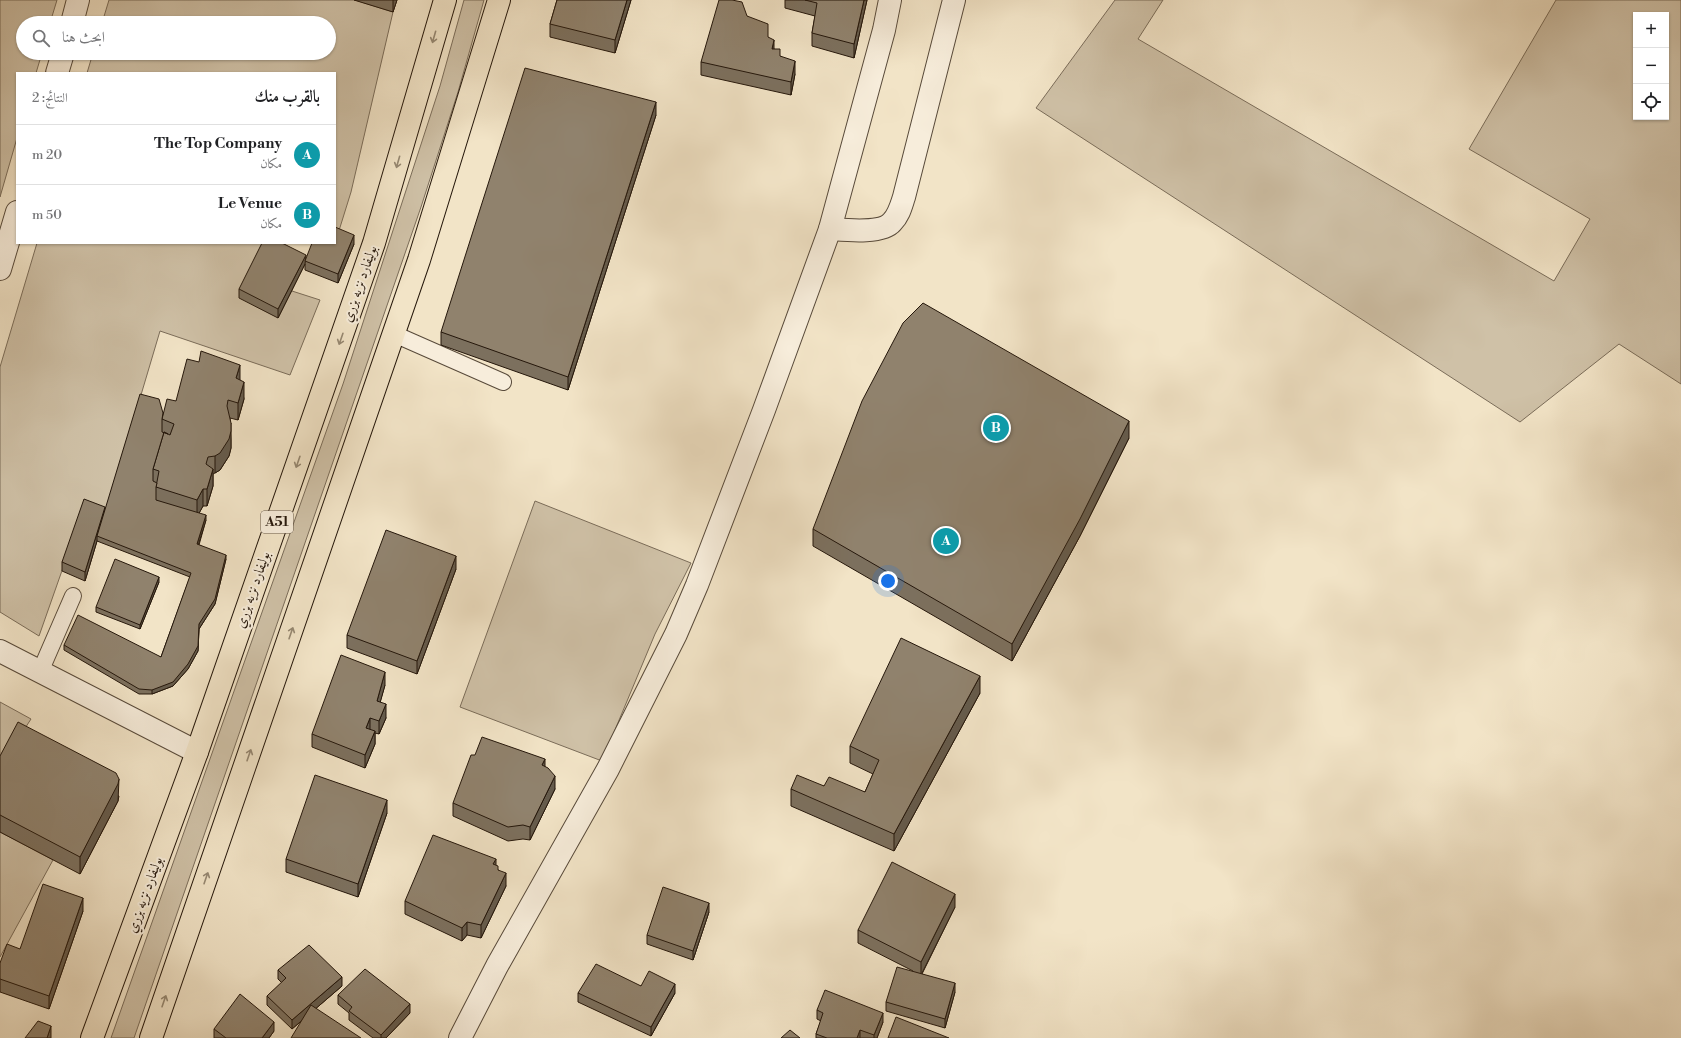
<!DOCTYPE html>
<html lang="ar">
<meta charset="utf-8">
<style>
body{margin:0;font-family:"Libre Bodoni",Amiri,serif;background:#f6f6f6;color:#202124;direction:rtl}
.controls{position:absolute;right:12px;top:12px;display:grid;overflow:hidden;border-radius:0px;box-shadow:0 1px 3px #0004}
.controls button{width:36px;height:36px;display:grid;place-items:center;padding:0;border:0;border-bottom:1px solid #e0e0e0;background:#fff;color:#202124;font:20px sans-serif}
.you{position:absolute;left:888px;top:581px;width:14px;height:14px;margin:-10px;border:3px solid #fff;border-radius:50%;background:#1a73e8;box-shadow:0 0 0 6px #1a73e833}
.badge{display:grid;place-items:center;width:26px;height:26px;border-radius:50%;background:#ea580c;color:#fff;font-size:13px;font-weight:700}
.pin{position:absolute;translate:-50% -50%;border:2px solid #fff;box-shadow:0 1px 4px #0006}
.list{margin:0;padding:0;list-style:none}
h2{display:flex;justify-content:space-between;align-items:center;height:52px;margin:0;padding:0 16px;font-size:17px}
h2 small{font-size:13px;font-weight:400;color:#757577}
.list li{display:grid;grid-template-columns:26px 1fr auto;gap:12px;align-items:center;box-sizing:border-box;height:60px;padding:0 16px;border-top:1px solid #e0e0e0}
.list b{display:block;font-size:15px;white-space:nowrap}
.list p{margin:0;font-size:13px;white-space:nowrap;color:#757577}
.list em{font-size:13px;font-style:normal;color:#757577}
.icon{flex:none;width:22px;height:22px;fill:none;stroke:currentColor;stroke-width:2;stroke-linecap:round;stroke-linejoin:round}
.map{position:relative;flex:none;width:1681px;height:1038px;overflow:hidden;direction:ltr}
.search{position:absolute;background:#fff;box-shadow:0 1px 3px #0004;left:16px;top:16px;width:320px;height:44px;display:flex;align-items:center;gap:10px;box-sizing:border-box;padding:0 14px;border-radius:22px;color:#757577;font-size:15px}
.panel{position:absolute;background:#fff;box-shadow:0 1px 3px #0004;left:16px;top:72px;width:320px;height:172px;border-radius:0px;direction:rtl}
.map>svg:first-child{display:block}
</style>
<div class="map">
<svg width="1681" height="1038" viewBox="0 0 1681 1038">
<rect width="100%" height="100%" fill="#f2e4c7"/>
<filter id="stains"><feTurbulence type="fractalNoise" baseFrequency=".005" numOctaves="4"/><feColorMatrix values="0 0 0 0 .2 0 0 0 0 .09 0 0 0 0 .02 0 0 0 .5 -.17"/></filter>
<radialGradient id="worn" r=".72"><stop offset=".6" stop-color="#630" stop-opacity="0"/><stop offset="1" stop-color="#630" stop-opacity=".3"/></radialGradient>
<!-- green -->
<g fill="#cfc1a7" stroke="#7a6c59" fill-rule="evenodd">
<path d="M0 0H57L50 23H23V53H42L36 73H17V138L0 197Z"/>
<path d="M109 0H355L393 12 351 192 337 237H335V73H87L93 53H329V23H102Z"/>
<path d="M464 0H484L458 92 421 207 134 1038H111L343 384 440 86Z"/>
<path d="M1115 0H1163L1138 39 1554 281 1590 219 1469 149 1556 0H1681V384L1619 344 1520 422 1036 108ZM1636 15H1666V117H1636Z"/>
<path d="M37 243H262L292 291 320 300 290 375 160 331 105 516 84 508 39 636 0 612V367Z"/>
<path d="M535 501 691 563 655 634 602 761 460 707Z"/>
<path d="M0 702 31 719 18 739 0 773Z"/>
<path d="M0 832 53 860 0 957Z"/>
</g>
<g fill="none" stroke-linecap="round" stroke-linejoin="round">
<!-- lane casing -->
<g stroke="#584a3a" stroke-width="18">
<g id="lane">
<path d="M394 334 503 382"/>
<path d="M40 672 73 596"/>
</g>
</g>
<!-- street casing -->
<g stroke="#584a3a" stroke-width="24">
<g id="street">
<path d="M72 23 78 0"/>
<path d="M57 73 63 53"/>
<path d="M830 229C845 230 882 234 892 222 899 215 901 206 904 197L954 0"/>
<path d="M0 269 17 212"/>
<path d="M0 651 197 752"/>
<path d="M460 1038 497 966 608 769 676 634 697 585 764 410 830 229 884 30 890 0"/>
</g>
</g>
<!-- highway casing -->
<g stroke="#25170b" stroke-width="24">
<g id="highway">
<path d="M92 1038 197 752 374 243 445 0"/>
<path d="M151 1038 419 260 499 0"/>
</g>
</g>
<!-- lane -->
<use href="#lane" stroke="#f7eddb" stroke-width="16"/>
<!-- street -->
<use href="#street" stroke="#f7eddb" stroke-width="22"/>
<!-- highway -->
<use href="#highway" stroke="#f2e4c7" stroke-width="22"/>
</g>
<!-- wall -->
<g fill="#7c705e" stroke="#25170b">
<path d="M354 0H397L393 12Z"/>
<path d="M557 0H631L615 53 550 37V24Z"/>
<path d="M785 0H867L854 58 812 46V33L815 16 785 8Z"/>
<path d="M747 16 768 37 774 49 795 74 791 95 701 75V62Z"/>
<path d="M656 115 568 390 441 345V332Z"/>
<path d="M354 244 338 283 305 270V264L278 318 239 298V289L306 260Z"/>
<path d="M240 380 244 399 238 420 230 418 231 440V448L229 456 220 470 215 473 213 474V486L207 506H203L199 513 206 520 199 545 226 559 215 604 199 629 198 651 188 669 173 686 152 694H139L64 650V645L161 657 190 577 97 541 85 581 62 571V562L105 511 163 413 176 401Z"/>
<path d="M1129 438 1080 536 1012 661 813 546V529Z"/>
<path d="M456 569 417 674 347 648V635Z"/>
<path d="M159 582 140 629 96 612V607Z"/>
<path d="M385 685 380 702 386 718 379 734 375 733V744L365 768 312 747V734Z"/>
<path d="M980 693 894 851 791 806V789L824 786 865 792 873 774 850 763V746Z"/>
<path d="M0 756 119 796 118 801 80 874 0 832Z"/>
<path d="M545 767 555 789 530 840 523 839 508 841 453 816V803Z"/>
<path d="M387 813 358 897 286 872V859Z"/>
<path d="M496 865 498 870 506 886 481 938 467 935 462 941 405 914V901Z"/>
<path d="M955 907 922 974 955 992 945 1028 886 1011V1002L913 971 858 943V930Z"/>
<path d="M83 911 49 1009 0 992V963Z"/>
<path d="M709 912 693 960 647 944V935Z"/>
<path d="M278 970 342 986 292 1029 267 1005V996L282 983 278 979Z"/>
<path d="M641 986 675 993 651 1036 578 1002V993Z"/>
<path d="M338 995 410 1013 386 1038H373L349 1020V1013L338 1004Z"/>
<path d="M817 1010 883 1022 877 1038H816V1034L821 1021 817 1019Z"/>
<path d="M214 1029 274 1031 269 1038H214Z"/>
</g>
<!-- shaded-wall -->
<g fill="#655b4c" stroke="#25170b">
<path d="M393 0H397L393 12Z"/>
<path d="M627 0H631L615 53V40Z"/>
<path d="M864 0H867L854 58V44Z"/>
<path d="M774 40V54L772 49Z"/>
<path d="M795 61V74L791 95V82Z"/>
<path d="M656 102V115L568 390V377Z"/>
<path d="M354 235V244L338 283V274Z"/>
<path d="M306 255 305 264 278 318V309Z"/>
<path d="M240 365V382L236 378Z"/>
<path d="M244 382V399L238 420V403Z"/>
<path d="M1129 421V438L1080 536 1012 661V644Z"/>
<path d="M231 423V448L229 456 220 470 215 473V456Z"/>
<path d="M213 469V486L207 506V489Z"/>
<path d="M203 489V506L197 517V500Z"/>
<path d="M105 507V516L97 536V541L85 581V572Z"/>
<path d="M206 515V520L197 549V544Z"/>
<path d="M226 555V559L215 604 199 629 198 651 188 669 173 686 152 694V690L199 624Z"/>
<path d="M456 556V569L417 674V661Z"/>
<path d="M159 577V582L140 629V625Z"/>
<path d="M385 672V685L377 714V701Z"/>
<path d="M980 676V693L894 851V834Z"/>
<path d="M386 704V718L379 734V721Z"/>
<path d="M370 718V731L366 728Z"/>
<path d="M375 731V744L365 768V755Z"/>
<path d="M545 759V772L542 765Z"/>
<path d="M555 776V789L530 840V827Z"/>
<path d="M119 779 118 801 80 874V857Z"/>
<path d="M387 800V813L358 897V884Z"/>
<path d="M496 859V872L493 864Z"/>
<path d="M506 873V886L481 938V925Z"/>
<path d="M955 894V907L921 975V962Z"/>
<path d="M83 898V911L49 1009V996Z"/>
<path d="M709 903V912L693 960V951Z"/>
<path d="M467 922V935L462 941V928Z"/>
<path d="M342 977V986L292 1029V1020Z"/>
<path d="M955 983V992L945 1028V1019Z"/>
<path d="M675 984V993L651 1036V1027Z"/>
<path d="M410 1004V1013L386 1038H381V1035Z"/>
<path d="M883 1013V1022L877 1038H874V1035Z"/>
<path d="M274 1022V1031L269 1038H262Z"/>
<path d="M51 1026V1038H47Z"/>
<path d="M860 1030V1038H857Z"/>
</g>
<!-- building -->
<g fill="#90826d" stroke="#25170b">
<path d="M557 0H627L615 40 550 24Z"/>
<path d="M719 0H732L742 2 747 16 768 24V37L774 40 772 49H780V56L795 61 791 82 701 62Z"/>
<path d="M805 0H864L854 44 812 33 817 3Z"/>
<path d="M525 68 656 102 568 377 441 332Z"/>
<path d="M335 227 354 235 338 274 305 261 312 243H335Z"/>
<path d="M262 243H282L306 255 278 309 239 289Z"/>
<path d="M923 303 1129 421 1080 519 1012 644 813 529 862 401 903 323Z"/>
<path d="M201 351 240 365 236 378 244 382 238 403 228 400 227 406 231 423V431L229 439 220 453 215 456 208 457 206 464 213 469 207 489H203L197 500 156 487 159 471 153 469 164 432 170 435 174 424 162 419 167 399 176 401 187 359 199 362Z"/>
<path d="M140 394 159 399 163 413 162 419V432L168 434 164 432 153 469V481L157 483 156 487V500L206 515 197 544 226 555 215 599 199 624 198 646 188 664 173 682 152 690 139 689 64 645 78 615 161 657 191 573 97 536Z"/>
<path d="M84 499 105 507 85 572 62 562Z"/>
<path d="M386 530 456 556 417 661 347 635Z"/>
<path d="M115 559 159 577 140 625 96 607Z"/>
<path d="M901 638 980 676 894 834 791 789 797 775 824 786 829 777 865 792 879 760 850 746Z"/>
<path d="M341 655 385 672 377 701 386 704 379 721 370 718 366 728 375 731 365 755 312 734Z"/>
<path d="M18 722 116 773 119 779 118 784 80 857 0 815V756Z"/>
<path d="M482 737 545 759 542 765 548 768 555 776 530 827 523 825 508 827 453 803 471 755H475Z"/>
<path d="M315 775 387 800 358 884 286 859Z"/>
<path d="M433 835 496 859 493 864 498 866V870L506 873 481 925 467 922 462 928 405 901Z"/>
<path d="M892 862 955 894 921 962 858 930Z"/>
<path d="M43 884 83 898 49 996 0 979V963L7 944 20 949Z"/>
<path d="M663 887 709 903 693 951 647 935Z"/>
<path d="M309 945 342 977 292 1020 267 996 286 978 278 970Z"/>
<path d="M596 964 641 986 649 971 675 984 651 1027 578 993Z"/>
<path d="M897 967 955 983 945 1019 886 1002Z"/>
<path d="M365 969 410 1004 381 1035 349 1011 352 1007 338 995Z"/>
<path d="M825 990 883 1013 874 1035 860 1030 857 1038H827L816 1034 823 1013 817 1010Z"/>
<path d="M240 994 274 1022 262 1038H226L214 1029Z"/>
<path d="M311 1005 361 1038H291Z"/>
<path d="M896 1017 949 1038H888Z"/>
<path d="M38 1021 51 1026 47 1038H25Z"/>
<path d="M790 1030 800 1038H781Z"/>
</g>
<!-- one-way arrows -->
<defs><path id="oneway-shaft" d="M-6 0H5M1.5-3L5.5 0L1.5 3" fill="none" stroke-width="1.6" stroke-linecap="round" stroke-linejoin="round"/></defs>
<g stroke="#968872">
<use href="#oneway-shaft" transform="translate(434 37) rotate(106)"/>
<use href="#oneway-shaft" transform="translate(398 162) rotate(106)"/>
<use href="#oneway-shaft" transform="translate(341 339) rotate(109)"/>
<use href="#oneway-shaft" transform="translate(298 462) rotate(109)"/>
<use href="#oneway-shaft" transform="translate(291 633) rotate(-71)"/>
<use href="#oneway-shaft" transform="translate(249 755) rotate(-71)"/>
<use href="#oneway-shaft" transform="translate(206 878) rotate(-71)"/>
<use href="#oneway-shaft" transform="translate(164 1001) rotate(-71)"/>
</g>
<g text-anchor="middle" dominant-baseline="central" stroke-width="4" stroke-linejoin="round" paint-order="stroke">
<!-- shield labels -->
<rect fill="#f7eddb" stroke="#645749" stroke-width="1" x="261" y="511" width="32" height="22" rx="3"/>
<g font-size="13" font-weight="bold" fill="#25170b">
<text x="277" y="522">A51</text>
</g>
<!-- street labels -->
<g font-size="14" fill="#25170b" stroke="#f7eddb">
<text transform="translate(360 284) rotate(-71)">بوليفارد نزيه بزري</text>
<text transform="translate(253 590) rotate(-71)">بوليفارد نزيه بزري</text>
<text transform="translate(145 895) rotate(-70)">بوليفارد نزيه بزري</text>
</g>
</g>
<rect width="100%" height="100%" filter="url(#stains)"/>
<rect width="100%" height="100%" fill="url(#worn)"/>
</svg>
<div class="controls">
<button>+</button>
<button>−</button>
<button><svg class="icon" aria-label="locate" viewBox="0 0 24 24"><circle cx="12" cy="12" r="6"/><path d="M12 2v4M12 18v4M2 12h4M18 12h4"/></svg></button>
</div>
<div class="you"></div>
<div class="pin badge" style="left:946px;top:541px;background:#0f9aa8">A</div>
<div class="pin badge" style="left:996px;top:428px;background:#0f9aa8">B</div>
<div class="search"><svg class="icon" aria-label="search" viewBox="0 0 24 24"><circle cx="10" cy="10" r="6"/><path d="M15 15l6 6"/></svg>ابحث هنا</div>
<section class="panel">
<h2>بالقرب منك<small>النتائج: 2</small></h2>
<ul class="list">
<li><span class="badge" style="background:#0f9aa8">A</span><div><b>The Top Company</b><p>مكان</p></div><em>20 m</em></li>
<li><span class="badge" style="background:#0f9aa8">B</span><div><b>Le Venue</b><p>مكان</p></div><em>50 m</em></li>
</ul>
</section>
</div>
